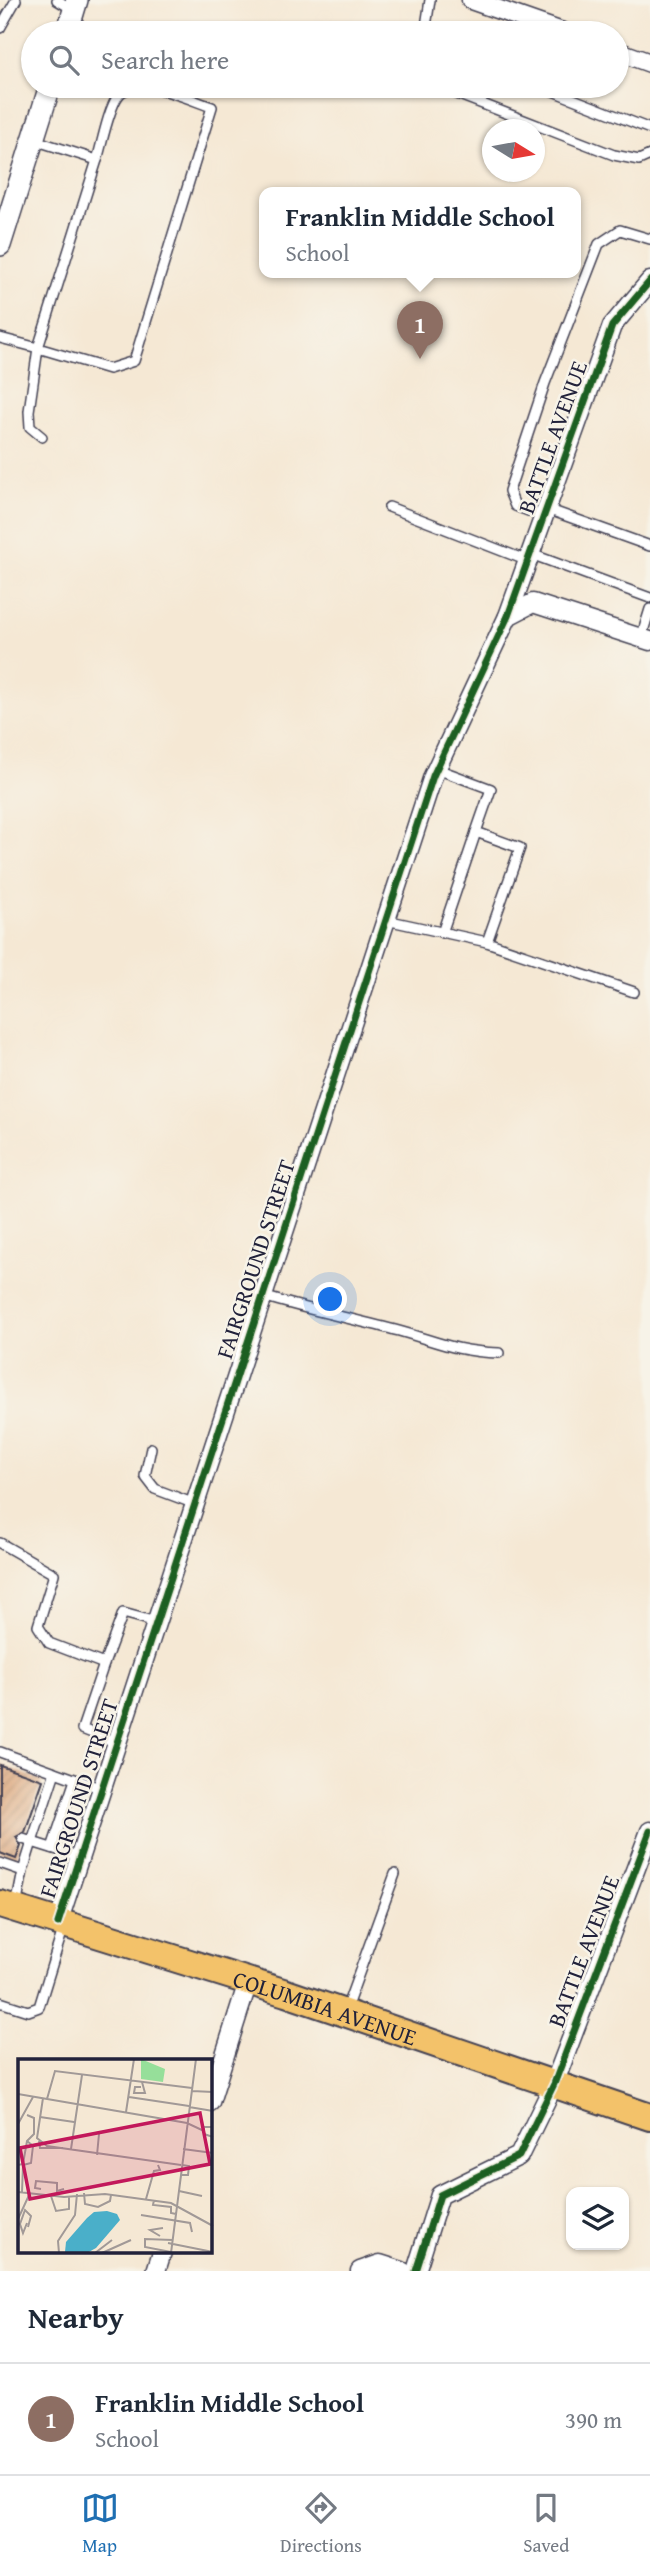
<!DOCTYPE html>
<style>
body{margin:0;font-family:"Gentium Book Plus",serif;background:#f6f6f7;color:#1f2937}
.controls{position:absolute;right:21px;bottom:21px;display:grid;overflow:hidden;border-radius:14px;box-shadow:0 2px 5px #0004}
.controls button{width:63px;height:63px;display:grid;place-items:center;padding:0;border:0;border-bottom:2px solid #e0e1e3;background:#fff;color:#1f2937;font:35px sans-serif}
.compass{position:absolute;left:482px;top:119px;width:63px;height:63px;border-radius:50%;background:#fff;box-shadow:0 2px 5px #0004;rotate:101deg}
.you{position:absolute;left:331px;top:1300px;width:24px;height:24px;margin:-18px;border:5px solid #fff;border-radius:50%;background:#1a73e8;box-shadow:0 0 0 10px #1a73e833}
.badge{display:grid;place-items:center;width:46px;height:46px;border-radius:50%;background:#1f6fb2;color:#fff;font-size:23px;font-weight:700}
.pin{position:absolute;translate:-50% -58px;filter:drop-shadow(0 2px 4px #0008)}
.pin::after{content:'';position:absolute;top:37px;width:24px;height:21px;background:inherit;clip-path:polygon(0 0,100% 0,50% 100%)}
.popup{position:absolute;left:259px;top:187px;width:322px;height:91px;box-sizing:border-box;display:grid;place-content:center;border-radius:14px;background:#fff;filter:drop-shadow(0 2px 5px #0005);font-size:23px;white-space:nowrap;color:#747a83}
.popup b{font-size:26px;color:#1f2937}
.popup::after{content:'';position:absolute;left:50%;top:100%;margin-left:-14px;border:14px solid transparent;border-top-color:#fff}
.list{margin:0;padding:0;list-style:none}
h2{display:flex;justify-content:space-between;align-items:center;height:91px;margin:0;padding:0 28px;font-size:30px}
h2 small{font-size:23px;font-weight:400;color:#747a83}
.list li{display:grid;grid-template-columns:46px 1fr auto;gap:21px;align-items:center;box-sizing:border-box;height:112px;padding:0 28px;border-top:2px solid #e0e1e3}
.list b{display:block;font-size:26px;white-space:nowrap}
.list p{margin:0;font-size:23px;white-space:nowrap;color:#747a83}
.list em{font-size:23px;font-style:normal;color:#747a83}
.icon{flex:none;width:38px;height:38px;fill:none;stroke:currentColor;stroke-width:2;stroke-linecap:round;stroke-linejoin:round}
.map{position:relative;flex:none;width:650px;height:2271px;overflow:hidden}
.search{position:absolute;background:#fff;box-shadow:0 2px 5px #0004;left:21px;right:21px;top:21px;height:77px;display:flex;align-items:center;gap:18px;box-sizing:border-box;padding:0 24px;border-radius:38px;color:#747a83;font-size:26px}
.sheet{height:203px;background:#fff}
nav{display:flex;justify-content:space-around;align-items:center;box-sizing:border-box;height:98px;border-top:2px solid #e0e1e3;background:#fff;font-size:19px;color:#747a83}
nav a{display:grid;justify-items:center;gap:4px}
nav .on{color:#1f6fb2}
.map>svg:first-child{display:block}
</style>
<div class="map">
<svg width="650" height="2271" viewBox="0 0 650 2271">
<defs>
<pattern id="building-hatch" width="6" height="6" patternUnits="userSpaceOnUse" patternTransform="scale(1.75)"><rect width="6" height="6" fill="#d99d6f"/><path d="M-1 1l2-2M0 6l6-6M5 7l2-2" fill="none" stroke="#b0805c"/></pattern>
</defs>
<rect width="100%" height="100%" fill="#f7f3e8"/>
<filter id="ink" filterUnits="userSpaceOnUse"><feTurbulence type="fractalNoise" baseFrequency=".0143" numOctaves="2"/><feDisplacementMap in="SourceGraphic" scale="14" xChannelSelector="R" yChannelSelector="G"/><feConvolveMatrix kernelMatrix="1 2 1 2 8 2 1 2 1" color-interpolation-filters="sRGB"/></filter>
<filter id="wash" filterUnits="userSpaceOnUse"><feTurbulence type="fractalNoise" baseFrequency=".00686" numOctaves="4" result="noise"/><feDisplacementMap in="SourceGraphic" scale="28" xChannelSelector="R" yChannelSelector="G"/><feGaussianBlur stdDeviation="1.57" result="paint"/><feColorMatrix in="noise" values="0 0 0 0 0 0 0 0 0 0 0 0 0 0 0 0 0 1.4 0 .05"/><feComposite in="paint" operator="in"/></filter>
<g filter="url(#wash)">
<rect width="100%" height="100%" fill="#f5e8d4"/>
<g id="blocks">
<!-- building -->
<path fill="url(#building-hatch)" d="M0 1765 43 1780 25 1832 16 1837 21 1846 16 1859 0 1853Z"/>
</g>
</g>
<g filter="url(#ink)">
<use href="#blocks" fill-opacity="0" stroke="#424052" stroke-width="2"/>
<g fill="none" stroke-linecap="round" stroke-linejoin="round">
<!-- service casing -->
<g stroke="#424052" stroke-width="12">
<g id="service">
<path d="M57 0 72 9"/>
<path d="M0 28 16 0"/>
<path d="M425 33 430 0"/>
<path d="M436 86 614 155 639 160 650 155"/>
<path d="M540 86 650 129"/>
<path d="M0 338 38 348 97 160 34 140"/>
<path d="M42 437 30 427 29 411 38 348 109 369 134 361 212 107C190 100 134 73 118 96 108 110 102 144 97 160"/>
<path d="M389 507 528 561"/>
<path d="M547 509 650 546"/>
<path d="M544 517 515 506 509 491 545 383 599 244 620 230 650 239"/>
<path d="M531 554 650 598"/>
<path d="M641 638 650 609"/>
<path d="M437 769 491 789 476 832 520 848 487 942"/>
<path d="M386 920 487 942 634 992"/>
<path d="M442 933 476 832"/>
<path d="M263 1296C308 1310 354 1319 399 1331 438 1342 457 1352 499 1353"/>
<path d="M151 1448 145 1476 155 1489 195 1504"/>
<path d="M0 1543 54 1574 38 1626 49 1643 104 1664 123 1613 156 1622"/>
<path d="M104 1664 82 1729 117 1743"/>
<path d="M0 1752 102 1789"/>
<path d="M23 1839 32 1842 55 1772"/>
<path d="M52 1848 75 1780"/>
<path d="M0 1863 23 1871 16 1907"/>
<path d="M23 1871 32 1842 80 1857"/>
<path d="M0 2002 28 2011 39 2007 64 1926"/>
<path d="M346 2009 395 1874"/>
</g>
</g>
<!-- minor casing -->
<g stroke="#424052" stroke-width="21">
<g id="minor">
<path d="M471 0 565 33"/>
<path d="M617 51 650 63"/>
<path d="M508 616 533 603 650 641"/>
<path d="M58 1923 433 776 508 616 612 326 650 281"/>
<path d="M210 2102 248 1982"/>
<path d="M156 2271 162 2252"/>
<path d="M360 2271 380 2264 402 2271"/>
<path d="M416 2271 440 2195 519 2156 554 2084 650 1831"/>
</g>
</g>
<!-- tertiary casing -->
<g stroke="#424052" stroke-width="24">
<g id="tertiary">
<path d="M67 33 77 0"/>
<path d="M0 245 50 86"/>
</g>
</g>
<!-- primary casing -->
<g stroke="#424052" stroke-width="30">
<g id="primary">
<path id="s1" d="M0 1904 286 1993 650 2117"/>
</g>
</g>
<!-- service -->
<use href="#service" stroke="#fff" stroke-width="9"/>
<!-- minor -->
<use href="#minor" stroke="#fff" stroke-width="18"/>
<!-- tertiary -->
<use href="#tertiary" stroke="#fff" stroke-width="21"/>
<!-- primary -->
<use href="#primary" stroke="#f3c26a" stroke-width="26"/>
<!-- cycleway casing -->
<g stroke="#f7f3e8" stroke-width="11">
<g id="cycleway">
<path d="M58 1923 433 776 508 616 612 326 650 281"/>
<path d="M416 2271 440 2195 519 2156 554 2084 650 1831"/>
</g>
</g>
<!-- cycleway -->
<use href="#cycleway" stroke="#1b5e20" stroke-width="7"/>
</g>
</g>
<g text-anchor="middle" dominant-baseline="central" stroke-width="5" stroke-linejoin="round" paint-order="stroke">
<!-- street labels -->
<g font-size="23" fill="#22223b" stroke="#f7f3e8">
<text transform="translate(552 437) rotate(-70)">BATTLE AVENUE</text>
<text transform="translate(255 1259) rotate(-72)">FAIRGROUND STREET</text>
<text transform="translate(78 1798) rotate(-72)">FAIRGROUND STREET</text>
<text transform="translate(583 1951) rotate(-69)">BATTLE AVENUE</text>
<text stroke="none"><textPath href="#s1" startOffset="341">COLUMBIA AVENUE</textPath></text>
</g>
</g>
<!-- overview -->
<g transform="translate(18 2059)">
<rect width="194" height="194" fill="#f5e8d4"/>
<path d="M123 0 147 10 145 23 123 20Z" fill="#96df9a"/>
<path d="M89 152 99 155 102 161 78 189 69 194 47 193 48 183 69 159 76 153Z" fill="#4aafc9"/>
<path fill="none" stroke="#a19997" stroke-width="2" d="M123 28H117L116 34H127L124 23M174 32 195 33M0 35 169 64 186 72M111 38 171 47M25 39 19 79 29 87 163 106M29 40 37 12 174 29M171 48 195 52M108 53 116 0M22 58 56 63M0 65 15 38M195 68H186V75L195 78M21 82 22 89H45M53 90 64 16M165 90 195 94M79 96 81 75M0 106 5 105 9 82 16 75V59L9 56M5 106 13 104 15 87 9 82M163 116H170L171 107 164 106M23 130 17 129 18 122 39 124V132L46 130M161 132 184 137M0 133 46 138 87 135 153 144 195 167M4 133 5 106M66 134 67 145 80 148 92 142 93 136M33 137 38 152 51 150V137M128 140 136 112 142 111 140 106M136 141 135 146 153 148V154L158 155M123 156 172 164 174 173M0 160 12 134M9 164 5 174 2 165 7 151 13 157 10 168M142 177 132 171 145 169M150 184 195 193M153 193 127 188V180L155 181M41 194 40 182 57 156 59 135M77 194 94 181M84 194 113 181M153 194 178 0"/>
<path fill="#c2185b" fill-opacity="0.15" stroke="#c2185b" stroke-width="3.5" d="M182 54 192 105 12 140 2 89Z"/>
<rect width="194" height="194" fill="none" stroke="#22223b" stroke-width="3.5"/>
</g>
</svg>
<div class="controls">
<button><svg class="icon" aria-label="layers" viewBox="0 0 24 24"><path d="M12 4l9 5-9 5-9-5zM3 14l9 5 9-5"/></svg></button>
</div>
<svg class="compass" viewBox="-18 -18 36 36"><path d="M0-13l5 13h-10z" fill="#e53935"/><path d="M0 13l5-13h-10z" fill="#747a83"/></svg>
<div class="you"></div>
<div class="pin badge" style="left:420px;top:359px;background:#8d6e63">1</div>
<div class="popup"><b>Franklin Middle School</b>School</div>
<div class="search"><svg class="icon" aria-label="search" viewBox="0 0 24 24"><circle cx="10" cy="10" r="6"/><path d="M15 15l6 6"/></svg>Search here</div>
</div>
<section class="sheet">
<h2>Nearby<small></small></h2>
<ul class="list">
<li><span class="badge" style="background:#8d6e63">1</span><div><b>Franklin Middle School</b><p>School</p></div><em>390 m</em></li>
</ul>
</section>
<nav>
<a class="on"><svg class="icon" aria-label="map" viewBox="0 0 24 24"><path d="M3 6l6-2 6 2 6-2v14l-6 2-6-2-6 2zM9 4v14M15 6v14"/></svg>Map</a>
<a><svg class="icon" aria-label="directions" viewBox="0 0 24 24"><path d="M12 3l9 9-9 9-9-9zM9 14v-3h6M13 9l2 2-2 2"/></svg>Directions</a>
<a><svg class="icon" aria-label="saved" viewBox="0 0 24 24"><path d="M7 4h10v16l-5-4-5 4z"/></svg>Saved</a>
</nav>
